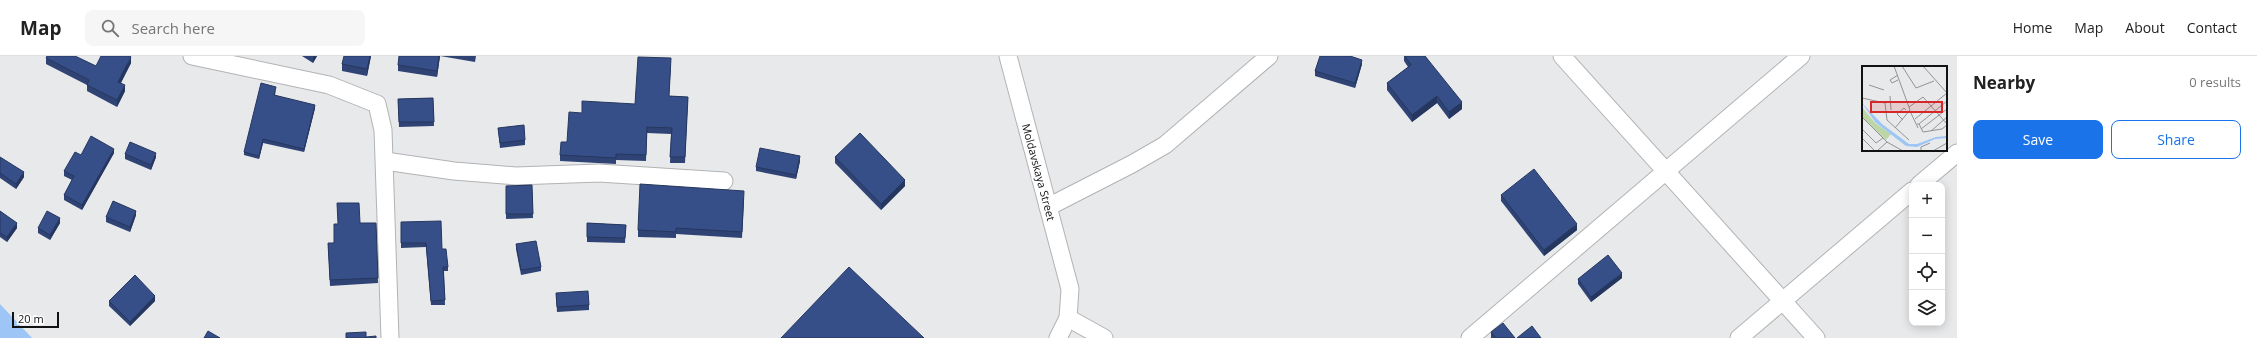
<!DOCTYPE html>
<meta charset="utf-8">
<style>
body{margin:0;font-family:"Open Sans",sans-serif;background:#f6f6f6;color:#222}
.controls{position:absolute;right:12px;bottom:12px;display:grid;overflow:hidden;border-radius:8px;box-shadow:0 2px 10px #0003}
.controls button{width:36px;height:36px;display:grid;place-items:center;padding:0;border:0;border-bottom:1px solid #e0e0e0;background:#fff;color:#222;font:20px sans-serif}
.scale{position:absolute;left:12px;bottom:10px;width:47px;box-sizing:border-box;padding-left:4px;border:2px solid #121213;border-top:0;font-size:11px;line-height:14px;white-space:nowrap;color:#121213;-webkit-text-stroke:3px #fff;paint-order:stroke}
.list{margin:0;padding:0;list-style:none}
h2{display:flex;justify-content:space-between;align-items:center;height:52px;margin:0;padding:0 16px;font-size:17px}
h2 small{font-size:13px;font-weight:400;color:#767676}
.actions{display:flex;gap:8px;padding:12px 16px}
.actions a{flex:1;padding:9px 0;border:1px solid #1a73e8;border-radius:8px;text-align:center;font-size:14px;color:#1a73e8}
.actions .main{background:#1a73e8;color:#fff}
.icon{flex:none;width:22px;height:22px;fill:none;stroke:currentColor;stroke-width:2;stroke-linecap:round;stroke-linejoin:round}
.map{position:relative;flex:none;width:1957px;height:282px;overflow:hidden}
header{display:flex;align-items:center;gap:24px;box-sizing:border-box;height:56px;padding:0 20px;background:#fff;border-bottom:1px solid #e0e0e0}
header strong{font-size:19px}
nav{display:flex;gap:22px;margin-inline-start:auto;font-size:14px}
.search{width:280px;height:36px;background:#f6f6f6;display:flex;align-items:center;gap:10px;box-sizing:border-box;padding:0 14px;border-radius:8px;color:#767676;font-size:15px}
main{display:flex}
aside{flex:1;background:#fff}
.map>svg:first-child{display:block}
</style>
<header>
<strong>Map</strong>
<div class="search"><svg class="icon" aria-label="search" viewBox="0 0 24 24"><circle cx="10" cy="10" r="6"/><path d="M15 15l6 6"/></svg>Search here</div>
<nav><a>Home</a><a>Map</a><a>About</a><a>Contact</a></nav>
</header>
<main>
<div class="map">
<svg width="1957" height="282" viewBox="0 0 1957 282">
<rect width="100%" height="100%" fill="#e8e9eb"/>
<!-- water -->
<path fill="#9dc5f5" d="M0 248 32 282H0Z"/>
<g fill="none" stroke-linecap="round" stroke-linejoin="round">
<!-- street casing -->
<g stroke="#b2b3b5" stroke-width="19">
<g id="street">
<path d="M192 0 329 29 377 48 383 74 390 282"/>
<path d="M1008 0 1070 233 1068 262 1058 282"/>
<path d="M1562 0 1816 282"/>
<path d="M385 105 454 115 516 120 599 117 724 125"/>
<path d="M1919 129 1957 97"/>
<path d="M1048 151 1132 108 1165 89 1269 0"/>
<path d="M1068 262 1104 282"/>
<path d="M1470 282 1801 0"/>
<path d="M1739 282 1912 135"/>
</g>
</g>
<!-- street -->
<use href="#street" stroke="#fff" stroke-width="17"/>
</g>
<!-- wall -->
<g fill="#2f4475">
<path d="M302 0H317L313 7Z"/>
<path d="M371 0 367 20 342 15V8Z"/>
<path d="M440 0 437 21 398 15V9Z"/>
<path d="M440 0H476L475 6Z"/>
<path d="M1404 0H1425L1462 53 1449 63 1437 47 1412 66 1387 34V27L1408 11 1404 5Z"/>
<path d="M46 2 96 10 131 7 121 27 125 35 117 51 87 35V29L46 8Z"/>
<path d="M1362 8 1355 32 1315 20V15Z"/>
<path d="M671 9 669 40 688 41 685 107H670L671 78 647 77 646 105 616 104V108L560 105V99L567 86 635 48Z"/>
<path d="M276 34 275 39 315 52 304 96 263 87 259 103 244 99V96Z"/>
<path d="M433 42 434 70 399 71 398 43Z"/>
<path d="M498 72 525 84V89L500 92Z"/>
<path d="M114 97 82 154 64 144V139L72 124 64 120V115L81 99Z"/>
<path d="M125 98 156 101 151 114 125 103Z"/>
<path d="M0 101 24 121 16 133 0 122Z"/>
<path d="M835 101 905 130 881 154 835 107Z"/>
<path d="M800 105 796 123 756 115V111Z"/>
<path d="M532 129 533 162 506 163V130Z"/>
<path d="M1501 139 1577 174 1544 200 1501 145Z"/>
<path d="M744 142 742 182 676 178V182L638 181V174Z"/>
<path d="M0 155 17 172 7 186 0 181Z"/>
<path d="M136 159 130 176 106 166V161Z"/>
<path d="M401 166 442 193 448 211V215H444L445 249H431L426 191 401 192Z"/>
<path d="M60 167 50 184 38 177V172Z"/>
<path d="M376 167 378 227 330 230 328 187H334L337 168Z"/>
<path d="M587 167 626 169 625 187 587 186Z"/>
<path d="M516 188 541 211V215L521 219 516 193Z"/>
<path d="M1622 222 1591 246 1578 228V223Z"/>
<path d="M556 237 589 249V254L557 256Z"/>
<path d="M109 245H155L130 270 109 250Z"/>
<path d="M1491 276 1515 282H1491Z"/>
</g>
<!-- shaded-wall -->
<g fill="#26375f">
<path d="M313 0H317L313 7Z"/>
<path d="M370 0H371L367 20V13Z"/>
<path d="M439 0H440L437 21V15Z"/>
<path d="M131 1V7L118 32V26Z"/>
<path d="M1362 4V8L1355 32V27Z"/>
<path d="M125 29V35L117 51V44Z"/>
<path d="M1437 40V47L1412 66V59Z"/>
<path d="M1462 46V53L1449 63V56Z"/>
<path d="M315 49V52L304 96V93Z"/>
<path d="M263 83V87L259 103V100Z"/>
<path d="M114 93V97L82 154V149Z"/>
<path d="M156 97V101L151 114V109Z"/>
<path d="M800 100V105L796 123V119Z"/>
<path d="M24 116V121L16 133V128Z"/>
<path d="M905 124V130L881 154V148Z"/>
<path d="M136 155V159L130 176V171Z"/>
<path d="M60 162V167L50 184V179Z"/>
<path d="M17 167V172L7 186V181Z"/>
<path d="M1577 168V174L1544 200V194Z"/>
<path d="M1622 217V222L1591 246V241Z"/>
<path d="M155 240V245L130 270V266Z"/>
</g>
<!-- building -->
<g fill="#374f88" stroke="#26375f">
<path d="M47 0H75L96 10 101 0H130L131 1 118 26 125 29 117 44 87 29 89 24 46 2Z"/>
<path d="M344 0H370L367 13 342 8Z"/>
<path d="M399 0H439L437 15 398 9Z"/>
<path d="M1320 0H1350L1362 4 1355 27 1315 15Z"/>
<path d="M1405 0H1425L1462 46 1449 56 1437 40 1412 59 1387 27 1411 9Z"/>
<path d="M638 1 671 2 669 40 688 41 685 101H670L672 72 647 71 646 99 616 98V102L560 99 561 86H567L569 56 582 57V45L635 48Z"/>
<path d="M261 27 276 31 274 39 315 49 304 93 263 83 259 100 244 96Z"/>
<path d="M433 42 434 66H399L398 43Z"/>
<path d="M524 69 525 84 500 87 498 72Z"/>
<path d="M860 77 905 124 881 148 835 101Z"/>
<path d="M91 80 114 93 82 149 64 139 74 120 64 115 75 96 81 99Z"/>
<path d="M130 86 156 97 151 109 125 98Z"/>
<path d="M760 92 800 100 796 119 756 111Z"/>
<path d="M0 101 24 116 16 128 0 117Z"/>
<path d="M1534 113 1577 168 1544 194 1501 139Z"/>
<path d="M640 128 744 135 742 176 676 172V176L638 174Z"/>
<path d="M532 129 533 158H506V130Z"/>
<path d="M113 145 136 155 130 171 106 161Z"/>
<path d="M337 147H359L360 167H376L378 222 330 224 328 187H334V168H338Z"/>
<path d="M0 155 17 167 7 181 0 177Z"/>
<path d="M47 155 60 162 50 179 38 172Z"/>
<path d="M441 165 442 193H446L448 211H443L445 244 431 245 426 187H401V166Z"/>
<path d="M587 167 626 169 625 182 587 181Z"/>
<path d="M536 185 541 211 521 214 516 188Z"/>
<path d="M1608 199 1622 217 1591 241 1578 223Z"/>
<path d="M849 211 924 282H781Z"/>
<path d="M135 219 155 240 130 266 109 245Z"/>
<path d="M588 235 589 249 557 251 556 237Z"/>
<path d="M1503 267 1515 282H1496L1491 276Z"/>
<path d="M1532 270 1541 282H1517Z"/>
<path d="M208 275 220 282H204Z"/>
<path d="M366 276V281L376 280V282H346V277Z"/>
</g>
<g text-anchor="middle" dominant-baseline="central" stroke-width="4" stroke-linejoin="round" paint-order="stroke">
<!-- street labels -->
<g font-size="11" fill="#121213" stroke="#fff">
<text transform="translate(1039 116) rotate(75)">Moldavskaya Street</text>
</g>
</g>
<!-- overview -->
<g transform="translate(1862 10)">
<rect width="85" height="85" fill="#e8e9eb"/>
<path d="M0 41 13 57 29 68 24 74 0 51Z" fill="#bdd6a6"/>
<path d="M0 37 20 58 47 78H55L74 71 85 70V72L73 73 55 81 44 80 13 56Z" fill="#9dc5f5"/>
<path fill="none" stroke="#929395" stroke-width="1" d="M32 0 48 44 33 62M40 0 54 22 72 15M61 0 85 27M36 9 28 14 30 17 36 14M7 19 22 24M28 30 29 44M0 32 23 37 25 54 47 74M47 41 61 31 85 58M48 45 56 62M0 51 25 76 41 85M53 53 85 27M41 54 35 48 42 42 44 44M55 58H57L61 66 80 63 85 59M57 58 85 35M0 63 14 77 21 72M59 63 85 43M69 65 85 51M0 72 13 85M15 85 25 76M59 85V81L68 77M71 85 85 77"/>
<path fill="#d62828" fill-opacity="0.15" stroke="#d62828" stroke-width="2" d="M9 36H80V46H9Z"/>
<rect width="85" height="85" fill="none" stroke="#121213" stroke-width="2"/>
</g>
</svg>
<div class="controls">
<button>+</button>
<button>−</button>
<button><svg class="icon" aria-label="locate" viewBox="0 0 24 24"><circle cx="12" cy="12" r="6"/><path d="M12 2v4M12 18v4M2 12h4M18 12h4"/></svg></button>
<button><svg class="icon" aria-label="layers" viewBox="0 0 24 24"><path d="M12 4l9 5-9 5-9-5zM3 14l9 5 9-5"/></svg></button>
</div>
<div class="scale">20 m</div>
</div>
<aside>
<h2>Nearby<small>0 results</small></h2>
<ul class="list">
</ul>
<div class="actions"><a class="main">Save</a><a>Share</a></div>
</aside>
</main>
